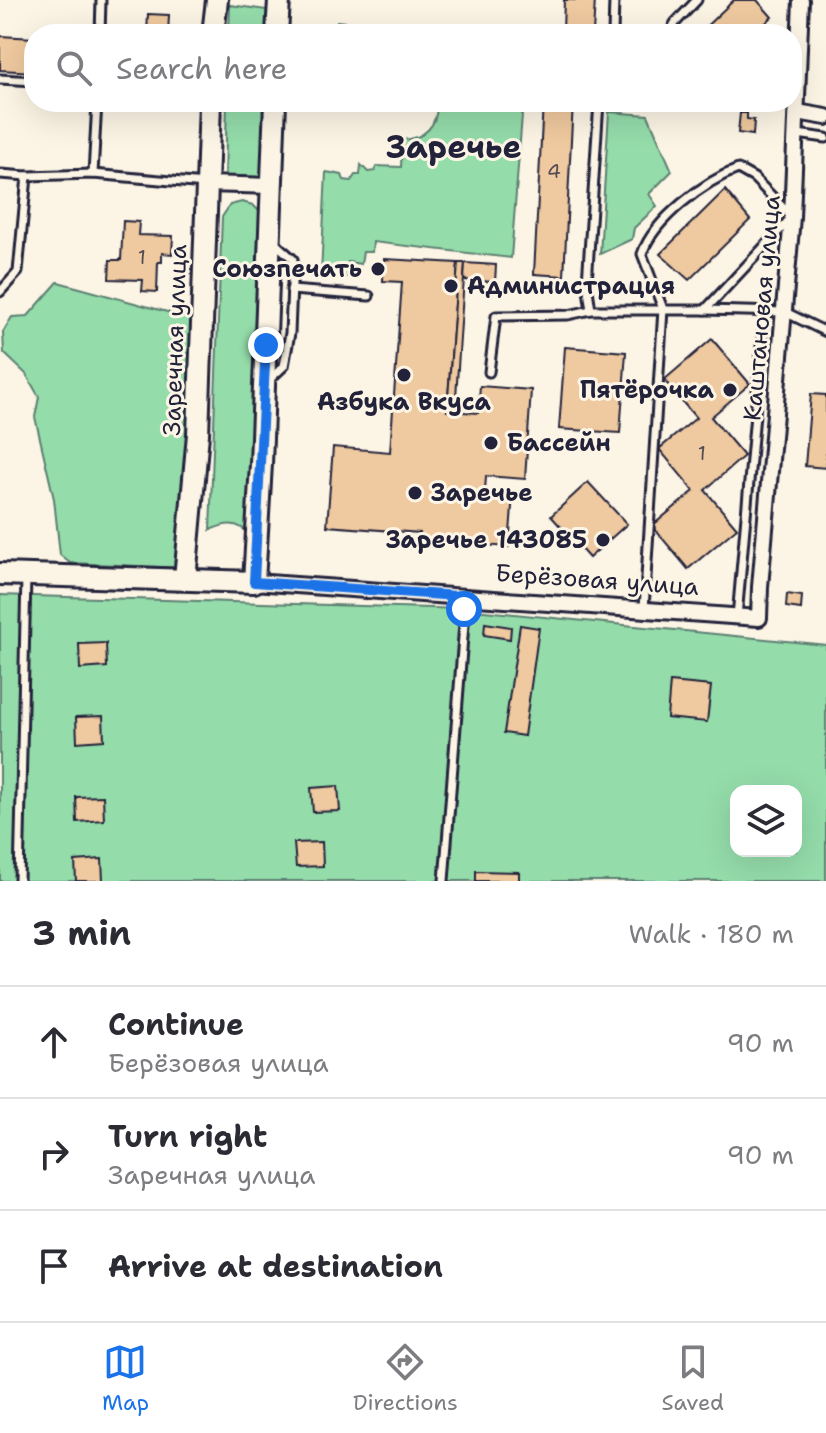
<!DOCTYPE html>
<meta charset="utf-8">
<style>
body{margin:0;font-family:"Shantell Sans",sans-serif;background:#f7f7f7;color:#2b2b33}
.controls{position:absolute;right:24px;bottom:24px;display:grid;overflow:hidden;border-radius:16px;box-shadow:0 8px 32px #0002}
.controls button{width:72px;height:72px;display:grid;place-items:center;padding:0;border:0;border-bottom:2px solid #e1e1e2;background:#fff;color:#2b2b33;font:40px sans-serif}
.stop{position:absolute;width:24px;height:24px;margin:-18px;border:6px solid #1a73e8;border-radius:50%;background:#fff}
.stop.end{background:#1a73e8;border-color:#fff;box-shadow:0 2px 8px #0008}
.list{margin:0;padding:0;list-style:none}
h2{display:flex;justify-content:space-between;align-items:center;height:104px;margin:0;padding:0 32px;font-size:34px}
h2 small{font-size:26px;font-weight:400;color:#7c7c81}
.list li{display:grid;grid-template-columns:52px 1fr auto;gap:24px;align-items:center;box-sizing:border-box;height:112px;padding:0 32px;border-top:2px solid #e1e1e2}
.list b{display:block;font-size:30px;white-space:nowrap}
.list p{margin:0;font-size:26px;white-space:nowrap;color:#7c7c81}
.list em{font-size:26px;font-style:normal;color:#7c7c81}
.icon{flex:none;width:44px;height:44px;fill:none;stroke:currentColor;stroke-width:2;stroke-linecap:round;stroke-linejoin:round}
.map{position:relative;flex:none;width:826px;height:881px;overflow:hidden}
.search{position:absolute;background:#fff;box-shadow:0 8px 32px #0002;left:24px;right:24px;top:24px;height:88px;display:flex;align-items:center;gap:20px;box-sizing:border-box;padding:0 28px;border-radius:32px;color:#7c7c81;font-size:30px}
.sheet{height:440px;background:#fff}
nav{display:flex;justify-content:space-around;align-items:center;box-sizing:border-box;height:112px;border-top:2px solid #e1e1e2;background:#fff;font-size:22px;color:#7c7c81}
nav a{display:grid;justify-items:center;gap:4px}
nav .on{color:#1a73e8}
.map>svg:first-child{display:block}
</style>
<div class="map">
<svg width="826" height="881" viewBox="0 0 826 881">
<rect width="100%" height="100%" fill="#fcf5e5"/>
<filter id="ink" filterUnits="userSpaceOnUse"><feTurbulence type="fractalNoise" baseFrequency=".0125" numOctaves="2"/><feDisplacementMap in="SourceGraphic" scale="16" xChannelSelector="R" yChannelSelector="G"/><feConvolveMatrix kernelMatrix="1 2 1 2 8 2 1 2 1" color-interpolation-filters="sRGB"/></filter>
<g filter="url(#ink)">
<!-- green -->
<g fill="#94dcaa" stroke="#5b7f72" stroke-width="2" fill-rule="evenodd">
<path d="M230 5 267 10 266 34H229Z"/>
<path d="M337 21 445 34H336Z"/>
<path d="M227 102H265L264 179 225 178Z"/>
<path d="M437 102H523L511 258 373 242 372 252H363L361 264 348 262 347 277 321 274 326 172 342 175 344 180 351 181 355 175H360L361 165 368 172 375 171 377 166 401 167 402 140C425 139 438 125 437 102Z"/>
<path d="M609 112 648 115 672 171 649 194 657 206 634 228 632 239 600 254Z"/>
<path d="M242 202 253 205 260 212 249 534C237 521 226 523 210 530L222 217 230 205Z"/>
<path d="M58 282 193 319 185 568 70 563 60 555 54 499 35 417 39 397 26 374 4 353 3 332 12 317 28 316Z"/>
<path d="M0 595 464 609 826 645V881H0ZM736 791H796V851H736Z"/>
</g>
<!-- building -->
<g fill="#efc99f" stroke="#22223b" stroke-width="2">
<path d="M564 0H595L593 33 563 32Z"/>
<path d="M734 0H757L772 17 754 34H698Z"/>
<path d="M148 14 169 15 168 34H147Z"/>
<path d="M0 36 34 38V72L0 70Z"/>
<path d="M543 102H573L564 276 534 274Z"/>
<path d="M740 113H747V119L754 120 753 135 738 133Z"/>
<path d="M725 190 750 220 689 280 660 254Z"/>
<path d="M123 221 139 222 138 235 173 236 172 254 162 253V262H158L157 292 142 291 143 280 109 279 110 260H121Z"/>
<path d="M384 259 458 263 447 411 478 413 480 386 531 390 525 479 486 476 485 491 513 493 509 547 420 540V533L327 526 333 447 390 452 402 282 383 281Z"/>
<path d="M458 263H465L455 412 447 411Z"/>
<path d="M465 263 496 265 495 282 464 280Z"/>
<path d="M712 339 750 384 711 417 744 456 705 490 737 528 688 569 652 526 694 491 659 449 696 418 664 380Z"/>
<path d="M565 347 626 352 620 433 559 429Z"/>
<path d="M811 394 826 395V468L805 466Z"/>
<path d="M588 482 627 524 589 558 551 516Z"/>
<path d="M787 594 802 596 801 609 786 607Z"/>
<path d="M485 623 511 627 510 639 484 635Z"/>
<path d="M520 625 539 628 524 736 504 733Z"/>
<path d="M106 643 107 667 80 669 79 644Z"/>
<path d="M670 682 711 686 707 722 667 718Z"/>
<path d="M103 716 104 740 77 742 76 717Z"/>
<path d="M338 786 340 811 313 812 311 788Z"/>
<path d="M103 796 104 820 77 822 76 797Z"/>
<path d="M322 842 323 866 296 867 294 843Z"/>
<path d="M102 859 103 881H76L75 861Z"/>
<path d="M476 871 519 872V881H476Z"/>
</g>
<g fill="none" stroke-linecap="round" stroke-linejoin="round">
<!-- lane casing -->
<g stroke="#22223b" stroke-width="13">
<g id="lane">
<path d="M100 34 101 0"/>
<path d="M613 34 614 0"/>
<path d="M669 34 675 23 697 0"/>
<path d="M0 79 34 81"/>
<path d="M599 102 587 283 591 310H705L792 217 754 178 738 169C705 181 654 219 642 254L663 309 644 609"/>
<path d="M797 134 826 138"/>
<path d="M0 174 27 176 18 272 0 292"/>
<path d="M93 174 97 102"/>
<path d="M27 176 93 174 205 184"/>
<path d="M291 290 369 296"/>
<path d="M705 310 785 312 826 332"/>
<path d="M489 372 496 316 568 315 591 310"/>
<path d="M270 379 284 366 290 333 293 259 275 243"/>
<path d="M737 617 764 313"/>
<path d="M19 881 26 577"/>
<path d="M444 881 466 598"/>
</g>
</g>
<!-- street casing -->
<g stroke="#22223b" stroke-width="20">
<g id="street">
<path d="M797 112 826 117"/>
<path d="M207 184 272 186"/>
<path d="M254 582 759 618 760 587 792 217 801 0"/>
</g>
</g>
<!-- secondary casing -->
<g stroke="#22223b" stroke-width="26">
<g id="secondary">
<path d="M213 34 217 0"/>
<path d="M277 34 279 0"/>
<path d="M0 574 254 582 261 464 275 102"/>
<path d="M185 579 198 434 210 102"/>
</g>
</g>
<!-- lane -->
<use href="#lane" stroke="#fcf5e5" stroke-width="7"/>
<!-- street -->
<use href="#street" stroke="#fcf5e5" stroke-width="14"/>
<!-- secondary -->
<use href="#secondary" stroke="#fcf5e5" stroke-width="20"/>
</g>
</g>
<g fill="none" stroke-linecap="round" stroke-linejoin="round" filter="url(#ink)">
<!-- route -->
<path stroke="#1a73e8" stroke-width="10" d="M266 345 254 582 457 596 466 598 464 609"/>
</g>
<!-- markers -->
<g fill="#22223b" stroke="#fcf5e5" stroke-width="3">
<circle cx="378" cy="269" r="8"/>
<circle cx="451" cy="286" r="8"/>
<circle cx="404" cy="375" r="8"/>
<circle cx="730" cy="390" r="8"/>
<circle cx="491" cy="443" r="8"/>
<circle cx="415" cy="493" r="8"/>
<circle cx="603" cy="540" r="8"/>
</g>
<g text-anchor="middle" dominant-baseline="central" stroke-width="6" stroke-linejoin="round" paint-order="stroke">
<!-- number labels -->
<g font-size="20" fill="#554c54">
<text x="554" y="171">4</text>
<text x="142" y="257">1</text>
<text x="702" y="453">1</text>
</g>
<!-- poi labels -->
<g font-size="24" font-weight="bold" fill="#22223b" stroke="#fcf5e5" text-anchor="end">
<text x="362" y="269">Союзпечать</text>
<text x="467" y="286" text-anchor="start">Администрация</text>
<text x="714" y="390">Пятёрочка</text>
<text x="404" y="402" text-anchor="middle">Азбука Вкуса</text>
<text x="507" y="443" text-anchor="start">Бассейн</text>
<text x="431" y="493" text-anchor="start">Заречье</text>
<text x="587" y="540">Заречье 143085</text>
</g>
<!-- street labels -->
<g font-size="24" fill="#22223b" stroke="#fcf5e5">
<text transform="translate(762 308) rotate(-85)">Каштановая улица</text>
<text transform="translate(175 340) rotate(-88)">Заречная улица</text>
<text transform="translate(597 580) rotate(4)">Берёзовая улица</text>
</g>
<!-- district labels -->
<g font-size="32" font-weight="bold" fill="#22223b" stroke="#fcf5e5">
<text x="454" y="146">Заречье</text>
</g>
</g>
</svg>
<div class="controls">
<button><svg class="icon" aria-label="layers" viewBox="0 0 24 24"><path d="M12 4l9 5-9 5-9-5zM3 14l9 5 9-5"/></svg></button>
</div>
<div class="stop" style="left:464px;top:609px"></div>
<div class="stop end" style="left:266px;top:345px"></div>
<div class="search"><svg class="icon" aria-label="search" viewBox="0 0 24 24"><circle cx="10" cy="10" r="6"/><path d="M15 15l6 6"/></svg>Search here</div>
</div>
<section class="sheet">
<h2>3 min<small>Walk · 180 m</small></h2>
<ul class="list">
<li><svg class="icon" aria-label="ahead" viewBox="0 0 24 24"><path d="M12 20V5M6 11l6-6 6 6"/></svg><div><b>Continue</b><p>Берёзовая улица</p></div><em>90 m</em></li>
<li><svg class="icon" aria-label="right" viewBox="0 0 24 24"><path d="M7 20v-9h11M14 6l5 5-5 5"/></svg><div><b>Turn right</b><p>Заречная улица</p></div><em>90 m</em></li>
<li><svg class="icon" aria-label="arrive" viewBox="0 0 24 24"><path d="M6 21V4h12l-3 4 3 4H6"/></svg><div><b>Arrive at destination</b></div></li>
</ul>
</section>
<nav>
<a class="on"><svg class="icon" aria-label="map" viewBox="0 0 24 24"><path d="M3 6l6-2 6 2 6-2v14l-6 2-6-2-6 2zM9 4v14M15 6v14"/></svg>Map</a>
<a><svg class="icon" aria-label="directions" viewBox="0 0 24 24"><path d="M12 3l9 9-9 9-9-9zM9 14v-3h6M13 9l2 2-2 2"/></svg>Directions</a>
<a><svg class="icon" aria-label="saved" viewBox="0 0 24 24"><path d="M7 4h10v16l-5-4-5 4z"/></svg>Saved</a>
</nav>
